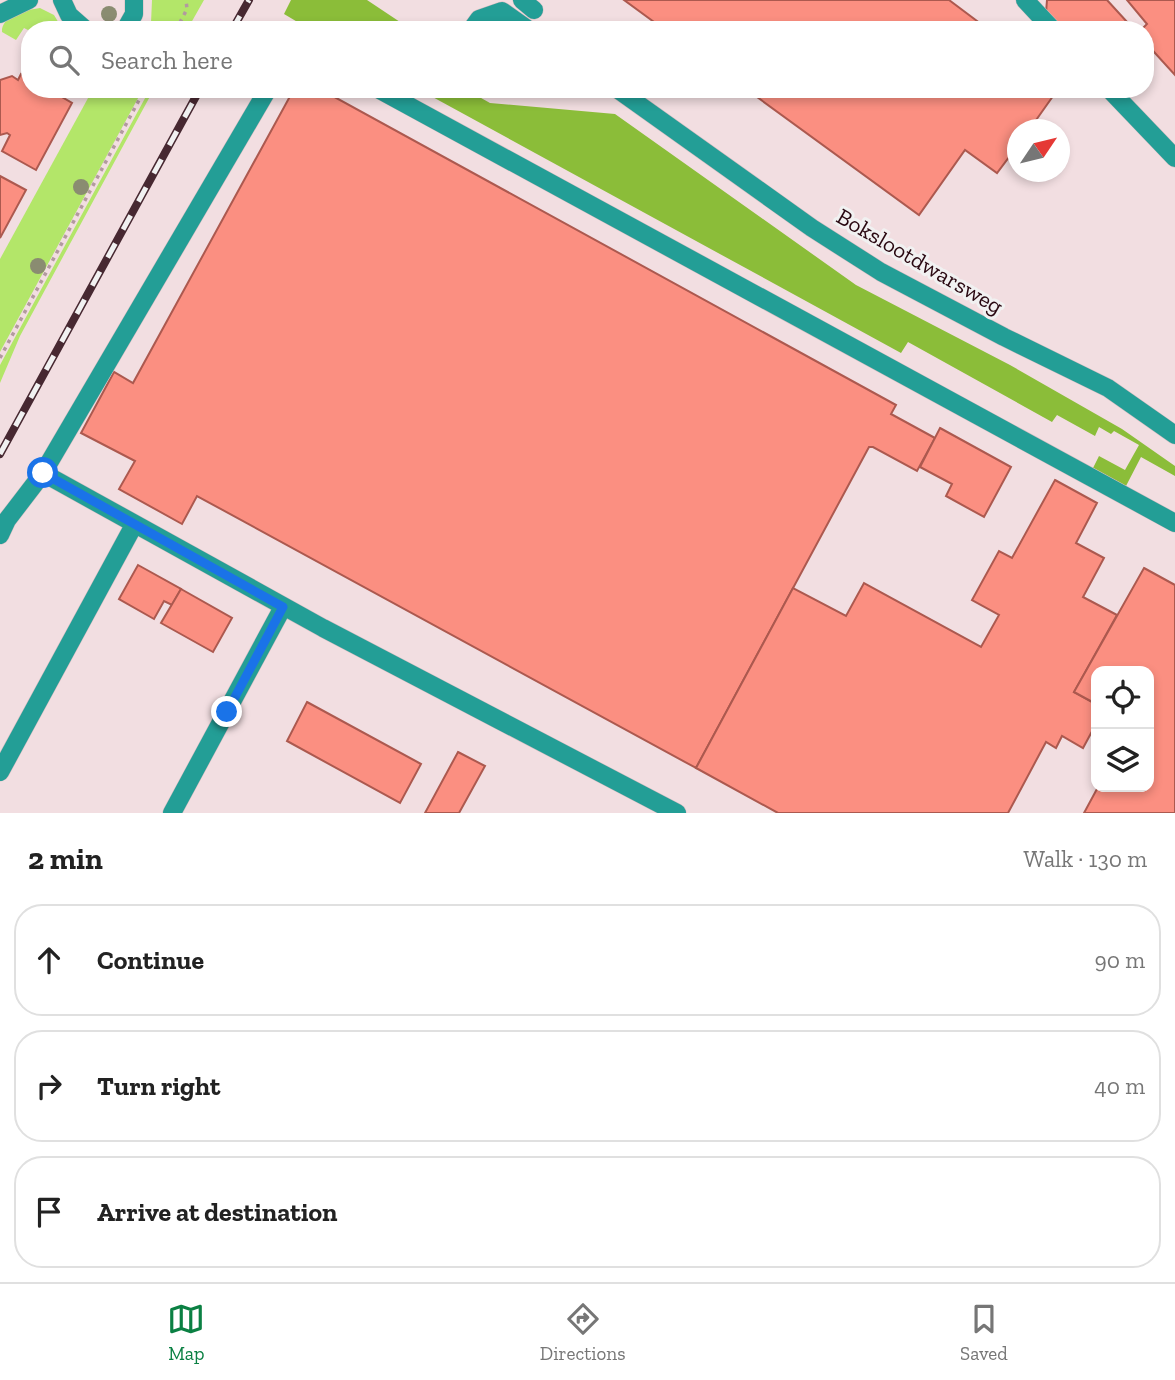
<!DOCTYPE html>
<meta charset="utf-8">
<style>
body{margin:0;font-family:"Zilla Slab",serif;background:#f2f2f2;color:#222}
.controls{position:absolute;right:21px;bottom:21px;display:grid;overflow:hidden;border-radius:14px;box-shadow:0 4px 10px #0003}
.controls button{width:63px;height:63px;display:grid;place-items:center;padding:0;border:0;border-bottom:2px solid #e0e0e0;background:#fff;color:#222;font:35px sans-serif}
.compass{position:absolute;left:1007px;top:119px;width:63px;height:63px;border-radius:50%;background:#fff;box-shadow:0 4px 10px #0003;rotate:55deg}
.stop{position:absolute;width:21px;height:21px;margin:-16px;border:5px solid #1a73e8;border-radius:50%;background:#fff}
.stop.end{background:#1a73e8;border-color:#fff;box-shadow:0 2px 7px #0008}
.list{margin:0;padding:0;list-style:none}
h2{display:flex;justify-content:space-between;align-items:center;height:91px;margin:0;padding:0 28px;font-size:30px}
h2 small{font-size:23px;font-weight:400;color:#767676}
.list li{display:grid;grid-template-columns:46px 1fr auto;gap:21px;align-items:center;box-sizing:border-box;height:112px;margin:0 14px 14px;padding:0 14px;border:2px solid #e0e0e0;border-radius:28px}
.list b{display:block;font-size:26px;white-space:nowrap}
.list em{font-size:23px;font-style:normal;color:#767676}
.icon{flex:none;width:38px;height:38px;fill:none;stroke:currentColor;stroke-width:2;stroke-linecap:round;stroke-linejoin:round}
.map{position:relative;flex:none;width:1175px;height:813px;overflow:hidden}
.search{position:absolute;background:#fff;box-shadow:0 4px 10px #0003;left:21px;right:21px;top:21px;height:77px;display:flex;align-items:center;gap:18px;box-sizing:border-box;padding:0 24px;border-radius:28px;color:#767676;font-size:26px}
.sheet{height:469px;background:#fff}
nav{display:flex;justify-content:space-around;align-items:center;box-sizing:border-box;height:98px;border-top:2px solid #e0e0e0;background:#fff;font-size:19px;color:#767676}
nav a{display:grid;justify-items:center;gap:4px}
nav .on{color:#0b8043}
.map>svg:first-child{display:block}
</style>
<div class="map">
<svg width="1175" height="813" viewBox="0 0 1175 813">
<rect width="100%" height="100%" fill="#f2dee1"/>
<!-- green -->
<g fill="#b3e669">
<path d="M152 0H204L187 30H146L151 23Z"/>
<path d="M40 8 54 15 63 30 30 31 24 28 16 40 2 32C1 16 26 10 40 8Z"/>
<path d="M93 89H143L0 352V259Z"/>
<path d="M150 89H154L20 336 0 383V365Z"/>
</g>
<!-- forest -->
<g fill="#8bbd39">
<path d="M291 0H367L412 30H311L284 14Z"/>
<path d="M418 89H465L490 103 615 114 856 285 1010 365 1122 429 1175 466V476L1141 457 1126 486 1093 468 1099 456 1125 470 1139 445 1114 431 1111 434 1099 427 1095 436 1057 415 1052 422 908 342 901 353Z"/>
</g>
<!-- building -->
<g fill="#fb8f81" stroke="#ac594f" stroke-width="2">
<path d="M624 0H949L989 30H665Z"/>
<path d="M1047 0H1107L1128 23 1120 30H1061L1046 13Z"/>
<path d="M1127 0H1175V75L1145 42V30H1141L1147 24Z"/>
<path d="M21 74 30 79V89H48L72 103 36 170 2 151 10 135 7 133 0 135V80L12 76 18 80Z"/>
<path d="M294 89H320L896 405 891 414 935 438 917 471 873 447H869L696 768 197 496 182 524 119 489 135 461 81 433 114 372 133 383Z"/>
<path d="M746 89H1058L1029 130H1018V145L997 173 965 150 919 215Z"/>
<path d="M0 176 26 190 0 238Z"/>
<path d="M940 428 1011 467 984 517 946 496 952 484 920 467Z"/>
<path d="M1055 480 1097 503 1076 543 1104 558 1083 597 1117 615 1074 692 1096 704V724L1083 748 1062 736 1056 748 1046 742 1008 813H778L696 768 793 588 846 616 864 583 981 647 999 615 972 600 999 551 1012 558Z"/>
<path d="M138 565 181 589 172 605 164 601 154 619 119 599Z"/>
<path d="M1144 568 1175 585V813H1084L1098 787H1149V671H1096V704L1074 692Z"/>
<path d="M181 589 232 618 213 652 161 623Z"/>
<path d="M307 702 421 764 400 803 287 741Z"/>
<path d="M458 752 485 766 459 813H425Z"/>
</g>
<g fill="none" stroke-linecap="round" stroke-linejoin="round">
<!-- minor casing -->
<g stroke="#d2bcc0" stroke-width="19">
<g id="minor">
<path d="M62 0 69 15 86 30"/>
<path d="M522 0 534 10"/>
<path d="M1025 0 1053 30"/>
<path d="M0 14 29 0"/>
<path d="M125 30 134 14V0"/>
<path d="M471 30 479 19 502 11 529 30"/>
<path d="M378 89 1175 523"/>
<path d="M617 89 812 228 881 272 1004 337 1108 388 1175 435"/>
<path d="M1109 89 1175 158"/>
<path d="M43 473 323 628 677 813"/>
<path d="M0 535 7 520 43 473 268 89"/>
<path d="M0 772 134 525"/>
<path d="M172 813 283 607"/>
</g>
</g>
<!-- path -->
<g stroke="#b29a9f" stroke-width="3.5" stroke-dasharray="3.5 5" stroke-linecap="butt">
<path d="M176 30 187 9 186 0"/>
<path d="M0 358 145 89"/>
</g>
<!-- minor -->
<use href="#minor" stroke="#239e96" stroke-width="18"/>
<!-- rail casing -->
<g stroke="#472831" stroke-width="8">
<g id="rail">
<path d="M232 30 249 0"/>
<path d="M0 454 200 89"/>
</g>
</g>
<!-- rail -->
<use href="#rail" stroke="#f1f1f1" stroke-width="5" stroke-dasharray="16" stroke-linecap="butt"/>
</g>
<!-- trees -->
<g fill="#8a8c71">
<circle cx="109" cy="14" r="8"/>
<circle cx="81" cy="187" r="8"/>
<circle cx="38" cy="266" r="8"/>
</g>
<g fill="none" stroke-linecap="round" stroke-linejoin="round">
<!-- route -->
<path stroke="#1a73e8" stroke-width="9" d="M43 473 283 607 227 712"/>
</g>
<g text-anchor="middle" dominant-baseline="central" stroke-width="6" stroke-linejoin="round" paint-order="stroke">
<!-- street labels -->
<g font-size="23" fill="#290811" stroke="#f1f1f1">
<text transform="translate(920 261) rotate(30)">Bokslootdwarsweg</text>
</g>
</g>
</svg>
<div class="controls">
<button><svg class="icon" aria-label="locate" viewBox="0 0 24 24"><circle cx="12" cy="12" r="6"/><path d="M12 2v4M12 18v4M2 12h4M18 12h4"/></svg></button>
<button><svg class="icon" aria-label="layers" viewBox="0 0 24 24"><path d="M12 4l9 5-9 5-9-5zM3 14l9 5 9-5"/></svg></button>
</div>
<svg class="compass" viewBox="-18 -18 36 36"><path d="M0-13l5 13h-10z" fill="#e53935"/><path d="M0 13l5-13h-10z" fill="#767676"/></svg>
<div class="stop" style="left:43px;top:473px"></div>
<div class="stop end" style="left:227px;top:712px"></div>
<div class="search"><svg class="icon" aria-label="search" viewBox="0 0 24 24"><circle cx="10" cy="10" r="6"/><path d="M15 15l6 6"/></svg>Search here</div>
</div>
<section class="sheet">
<h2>2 min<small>Walk · 130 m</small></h2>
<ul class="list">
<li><svg class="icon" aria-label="ahead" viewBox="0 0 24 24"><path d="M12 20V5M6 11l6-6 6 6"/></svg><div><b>Continue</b></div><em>90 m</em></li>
<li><svg class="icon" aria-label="right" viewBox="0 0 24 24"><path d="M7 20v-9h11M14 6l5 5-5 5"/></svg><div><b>Turn right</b></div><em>40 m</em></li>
<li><svg class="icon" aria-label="arrive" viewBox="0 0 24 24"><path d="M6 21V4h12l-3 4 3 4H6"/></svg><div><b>Arrive at destination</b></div></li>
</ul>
</section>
<nav>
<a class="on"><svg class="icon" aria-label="map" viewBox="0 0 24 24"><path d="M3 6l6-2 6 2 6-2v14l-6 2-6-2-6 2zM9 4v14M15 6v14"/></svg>Map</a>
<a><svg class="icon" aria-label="directions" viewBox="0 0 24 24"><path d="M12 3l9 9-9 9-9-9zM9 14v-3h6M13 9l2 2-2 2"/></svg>Directions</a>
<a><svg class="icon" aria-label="saved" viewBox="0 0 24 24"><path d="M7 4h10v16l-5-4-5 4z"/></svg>Saved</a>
</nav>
